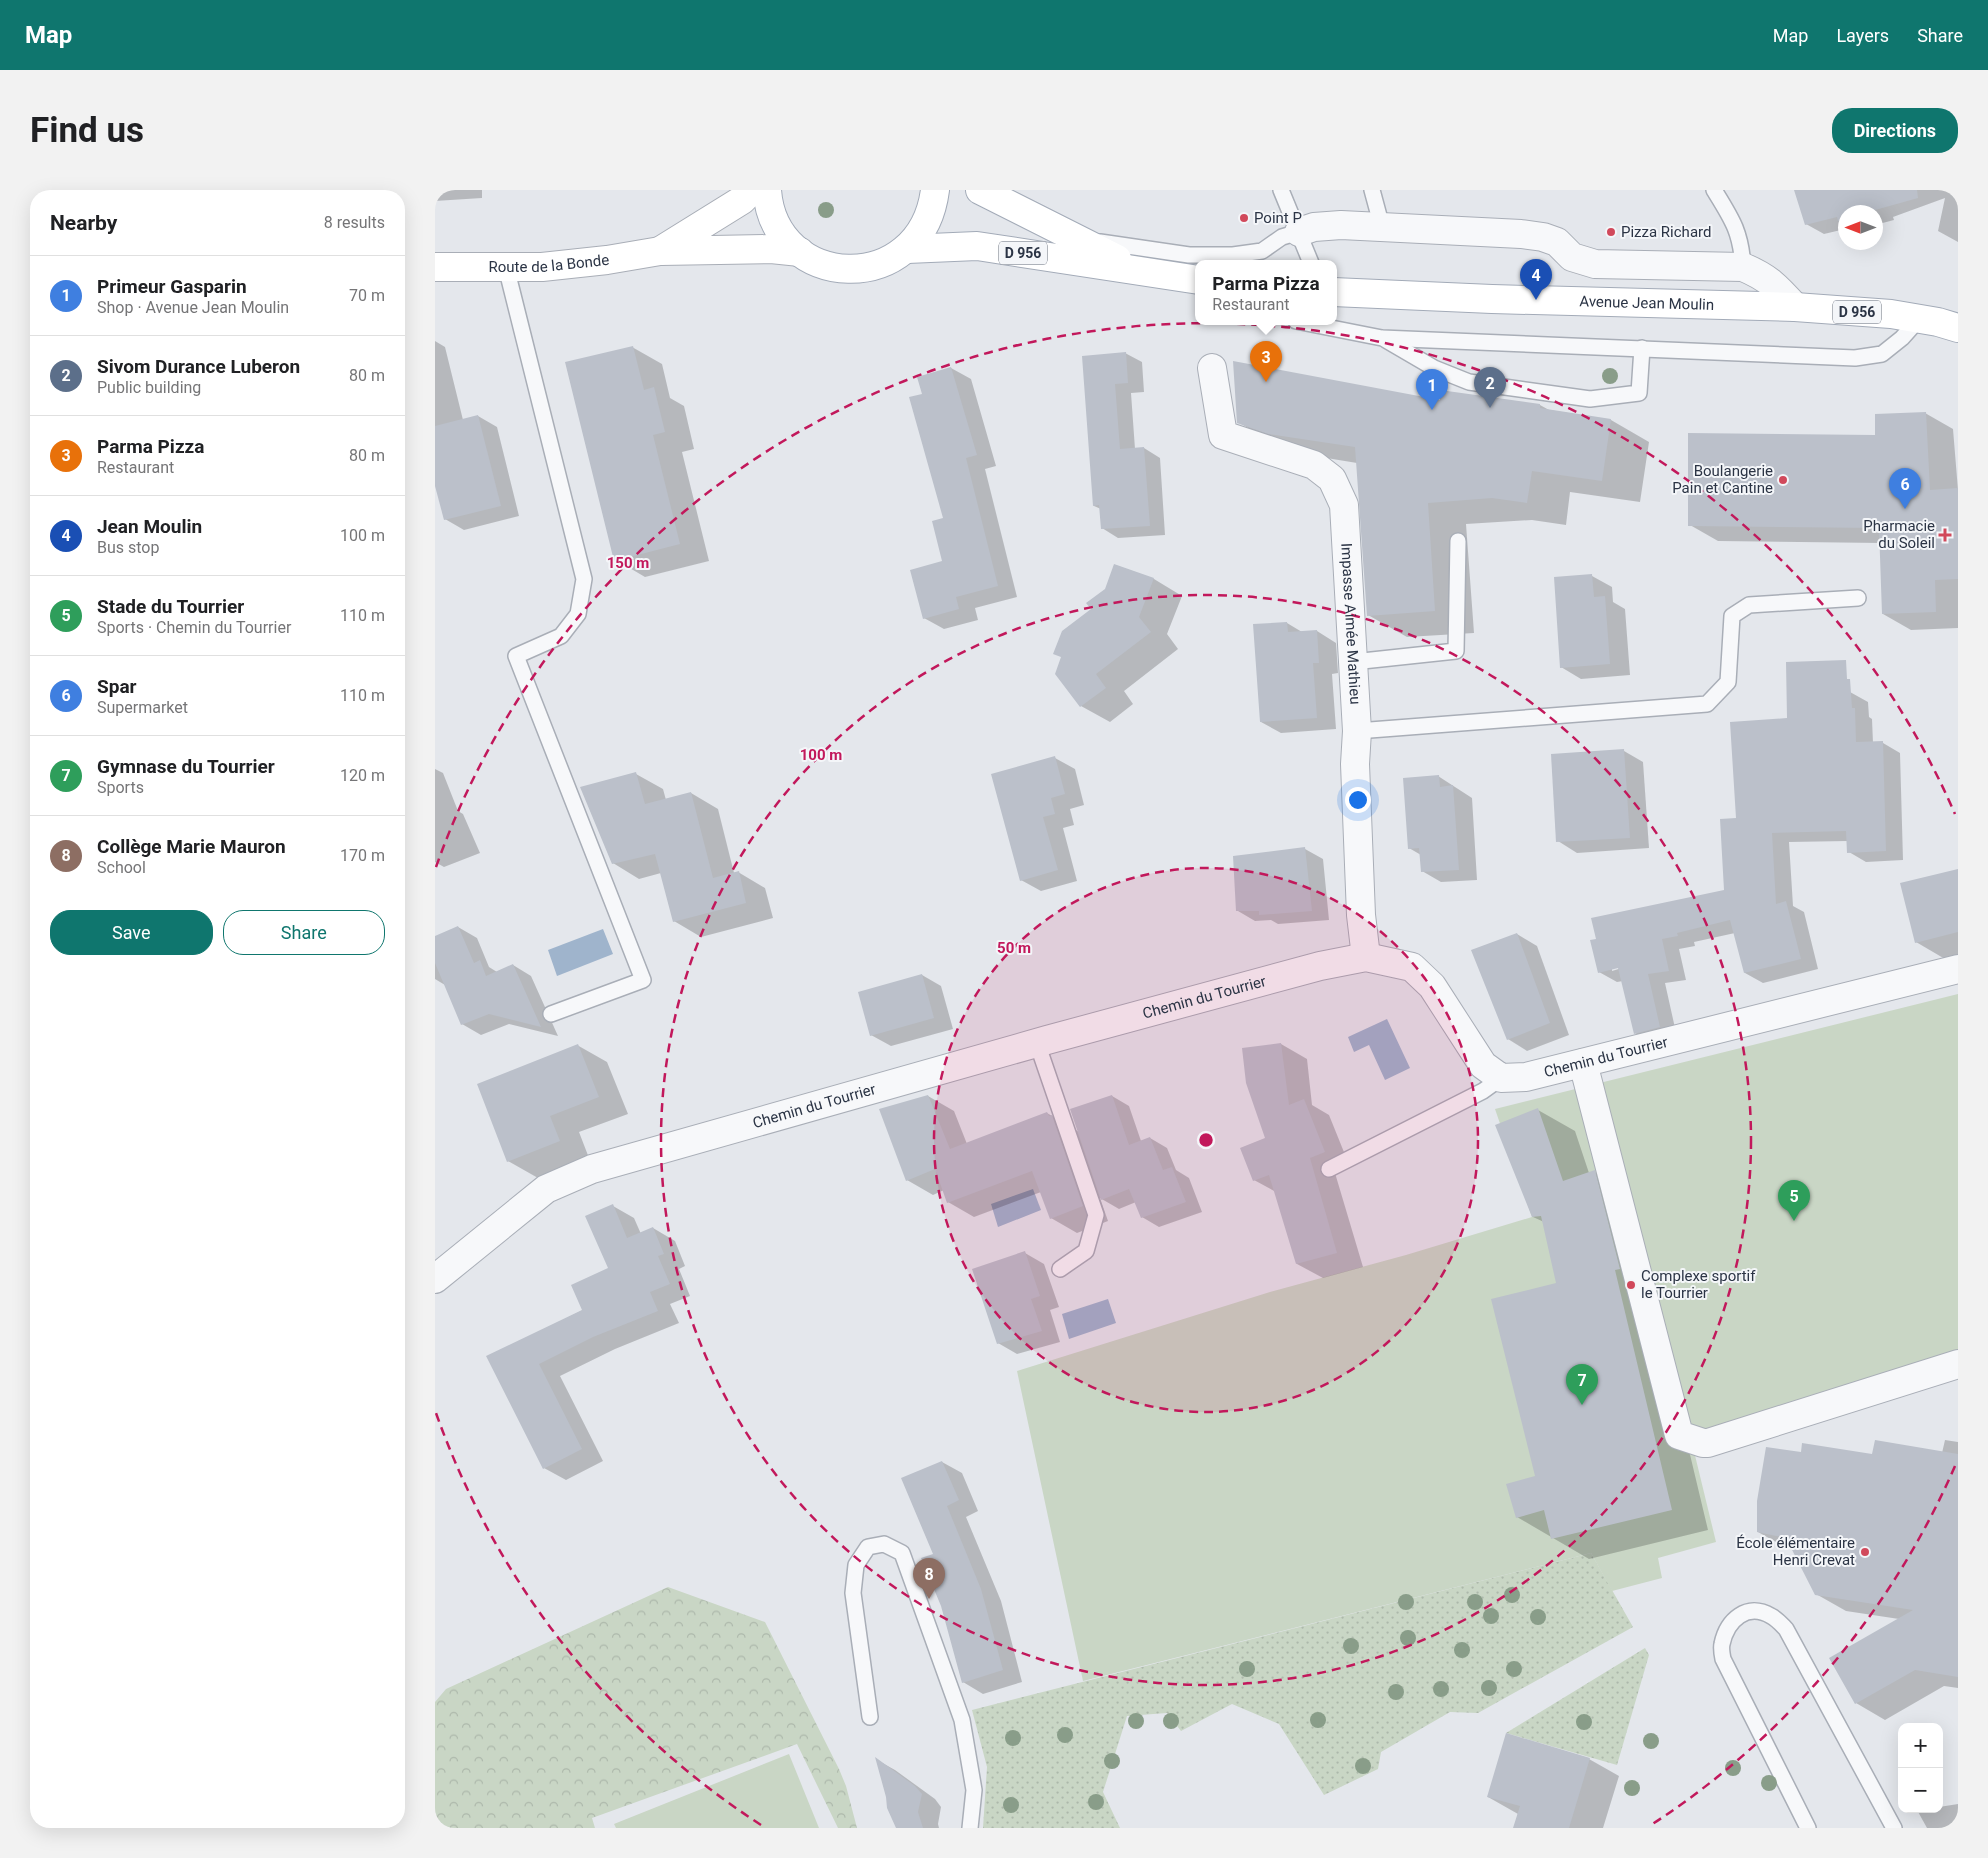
<!DOCTYPE html>
<meta charset="utf-8">
<style>
body{margin:0;font-family:Roboto,sans-serif;background:#f2f2f2;color:#202124}
.controls{position:absolute;right:15px;bottom:15px;display:grid;overflow:hidden;border-radius:10px;box-shadow:0 5px 20px #0002}
.controls button{width:45px;height:45px;display:grid;place-items:center;padding:0;border:0;border-bottom:1px solid #e0e0e0;background:#fff;color:#202124;font:25px sans-serif}
.compass{position:absolute;left:1403px;top:15px;width:45px;height:45px;border-radius:50%;background:#fff;box-shadow:0 5px 20px #0002;rotate:270deg}
.you{position:absolute;left:922px;top:609px;width:18px;height:18px;margin:-12px;border:4px solid #fff;border-radius:50%;background:#1a73e8;box-shadow:0 0 0 8px #1a73e833}
.badge{display:grid;place-items:center;width:32px;height:32px;border-radius:50%;background:#0f766e;color:#fff;font-size:16px;font-weight:700}
.pin{position:absolute;translate:-50% -41px;filter:drop-shadow(0 1px 2px #0008)}
.pin::after{content:'';position:absolute;top:26px;width:18px;height:15px;background:inherit;clip-path:polygon(0 0,100% 0,50% 100%)}
.popup{position:absolute;left:760px;top:70px;width:142px;height:65px;box-sizing:border-box;display:grid;place-content:center;border-radius:10px;background:#fff;filter:drop-shadow(0 1px 4px #0005);font-size:16px;white-space:nowrap;color:#757577}
.popup b{font-size:19px;color:#202124}
.popup::after{content:'';position:absolute;left:50%;top:100%;margin-left:-10px;border:10px solid transparent;border-top-color:#fff}
.list{margin:0;padding:0;list-style:none}
h2{display:flex;justify-content:space-between;align-items:center;height:65px;margin:0;padding:0 20px;font-size:21px}
h2 small{font-size:16px;font-weight:400;color:#757577}
.list li{display:grid;grid-template-columns:32px 1fr auto;gap:15px;align-items:center;box-sizing:border-box;height:80px;padding:0 20px;border-top:1px solid #e0e0e0}
.list b{display:block;font-size:19px;white-space:nowrap}
.list p{margin:0;font-size:16px;white-space:nowrap;color:#757577}
.list em{font-size:16px;font-style:normal;color:#757577}
.actions{display:flex;gap:10px;padding:15px 20px}
.actions a{flex:1;padding:11px 0;border:1px solid #0f766e;border-radius:20px;text-align:center;font-size:18px;color:#0f766e}
.actions .main{background:#0f766e;color:#fff}
.map{position:relative;flex:none;width:1523px;height:1638px;overflow:hidden;border-radius:20px}
header{display:flex;align-items:center;gap:30px;box-sizing:border-box;height:70px;padding:0 25px;background:#0f766e;color:#fff}
header strong{font-size:24px}
nav{display:flex;gap:28px;margin-inline-start:auto;font-size:18px}
.intro{display:flex;align-items:center;justify-content:space-between;box-sizing:border-box;height:120px;padding:0 30px}
h1{margin:0;font-size:35px}
.button{padding:12px 22px;border-radius:20px;background:#0f766e;color:#fff;font-size:18px;font-weight:700}
main{display:flex;gap:30px;padding:0 30px}
aside{flex:1;background:#fff;border-radius:20px;box-shadow:0 5px 20px #0002}
.map>svg:first-child{display:block}
</style>
<header>
<strong>Map</strong>
<nav><a>Map</a><a>Layers</a><a>Share</a></nav>
</header>
<div class="intro"><h1>Find us</h1><a class="button">Directions</a></div>
<main>
<aside>
<h2>Nearby<small>8 results</small></h2>
<ul class="list">
<li><span class="badge" style="background:#3f7fe0">1</span><div><b>Primeur Gasparin</b><p>Shop · Avenue Jean Moulin</p></div><em>70 m</em></li>
<li><span class="badge" style="background:#5c6f8a">2</span><div><b>Sivom Durance Luberon</b><p>Public building</p></div><em>80 m</em></li>
<li><span class="badge" style="background:#e8710a">3</span><div><b>Parma Pizza</b><p>Restaurant</p></div><em>80 m</em></li>
<li><span class="badge" style="background:#1a4fb4">4</span><div><b>Jean Moulin</b><p>Bus stop</p></div><em>100 m</em></li>
<li><span class="badge" style="background:#2e9e5b">5</span><div><b>Stade du Tourrier</b><p>Sports · Chemin du Tourrier</p></div><em>110 m</em></li>
<li><span class="badge" style="background:#3f7fe0">6</span><div><b>Spar</b><p>Supermarket</p></div><em>110 m</em></li>
<li><span class="badge" style="background:#2e9e5b">7</span><div><b>Gymnase du Tourrier</b><p>Sports</p></div><em>120 m</em></li>
<li><span class="badge" style="background:#8d6e63">8</span><div><b>Collège Marie Mauron</b><p>School</p></div><em>170 m</em></li>
</ul>
<div class="actions"><a class="main">Save</a><a>Share</a></div>
</aside>
<div class="map">
<svg width="1523" height="1638" viewBox="0 0 1523 1638">
<defs>
<pattern id="grass-dots" width="8" height="8" patternUnits="userSpaceOnUse" patternTransform="scale(1.25)"><rect width="8" height="8" fill="#c9d6c5"/><path d="M2 2h.1M6 6h.1" fill="none" stroke="#adb8ab" stroke-width="1.8" stroke-linecap="round"/></pattern>
<pattern id="forest-crowns" width="20" height="18" patternUnits="userSpaceOnUse" patternTransform="scale(1.25)"><rect width="20" height="18" fill="#c9d6c5"/><path d="M2 6a3 3 0 1 1 6 0M12 15a3 3 0 1 1 6 0" fill="none" stroke="#adb8ab"/></pattern>
</defs>
<rect width="100%" height="100%" fill="#e4e7ec"/>
<!-- grass -->
<g fill="url(#grass-dots)">
<path d="M1156 1363 1198 1437 1043 1523 1015 1522 946 1562 943 1579 889 1605 844 1534 797 1514 746 1541 732 1523 692 1526 668 1602 685 1638H548L552 1577 537 1520Z"/>
<path d="M1210 1458 1214 1465 1182 1575 1071 1543Z"/>
</g>
<!-- forest -->
<path fill="url(#forest-crowns)" d="M233 1397 330 1432 404 1579 411 1596 422 1638H403L362 1554 157 1628 160 1638H0V1512L11 1499Z"/>
<!-- park -->
<g fill="#c9d6c5">
<path d="M1523 804V1163L1257 1253 1281 1352 1223 1368 1227 1388 1177 1401 1156 1363 648 1491 582 1181 835 1102 971 1065 1097 1027 1060 919Z"/>
<path d="M354 1564 384 1638H181L179 1634Z"/>
</g>
<!-- water -->
<g fill="#9fb4cc">
<path d="M168 739 178 764 122 786 113 760Z"/>
<path d="M952 829 975 878 950 890 934 855 919 862 913 847Z"/>
<path d="M598 999 606 1020 563 1037 556 1014Z"/>
<path d="M673 1109 681 1133 634 1149 627 1124Z"/>
</g>
<!-- shadow -->
<g fill="#0003" fill-rule="evenodd">
<path d="M0 0H47V8L0 11Z"/>
<path d="M1363 0H1523V52L1503 41 1510 8 1458 27 1459 30 1440 35V22H1410V39L1389 44 1371 34Z"/>
<path d="M0 151 10 157 28 230 43 226 62 237 84 326 29 340 10 329 0 291Z"/>
<path d="M197 157 227 174 235 208 249 216 259 259 247 262 274 371 210 387 181 370Z"/>
<path d="M690 163 707 172 709 202 696 203 700 259 709 258 725 268 730 345 683 348 667 338 666 319 659 316 648 167Z"/>
<path d="M516 178 536 189 561 276 550 279 582 407 540 418 543 430 509 439 489 428 509 372 510 329 488 205 483 188Z"/>
<path d="M1006 212 1105 215 1114 220 1176 230 1214 252 1205 312 1135 302 1131 335 1097 330 1031 334 1039 443 972 447 933 425 922 273 873 265 842 255 803 232Z"/>
<path d="M1490 223 1518 239 1523 300V438L1476 440 1448 424 1446 353 1283 351 1255 335Z"/>
<path d="M680 375 719 389 747 406 732 444 743 459 689 501 698 514 675 532 646 516 657 420 671 400Z"/>
<path d="M1157 386 1177 397 1178 412 1190 419 1195 485 1146 489 1126 477Z"/>
<path d="M852 433 867 442 882 441 901 453 903 483 897 484 901 539 846 543 826 532Z"/>
<path d="M1415 502 1433 512 1434 527 1437 529 1438 553H1448L1465 563 1468 670 1431 672 1414 662 1413 651 1354 652 1358 716 1369 722 1383 779 1328 793 1310 783 1300 743 1259 752 1260 756 1244 759 1251 790 1230 793 1242 847 1218 853 1200 843 1188 791 1182 792 1164 782 1290 701 1302 629 1354 530ZM1190 777 1177 781V778Z"/>
<path d="M1189 561 1208 572 1214 658 1142 663 1123 651Z"/>
<path d="M620 568 640 579 649 615 635 619 639 635 628 638 642 691 606 701 586 690Z"/>
<path d="M0 579 8 583 23 621 28 624 45 663 9 677 0 672Z"/>
<path d="M201 584 228 599 231 610 256 603 283 619 299 683 303 682 330 698 338 728 266 747 239 731 226 683 204 689 178 673Z"/>
<path d="M1003 586 1037 608 1042 690 1006 692 987 681 986 665 974 658Z"/>
<path d="M870 659 888 669 894 730 843 734 836 730 820 731 803 721Z"/>
<path d="M1523 680V766L1510 769 1481 752Z"/>
<path d="M23 737 42 748 54 777 62 782 78 775 96 786 123 846 74 834 46 845 27 834 10 795 0 789V748Z"/>
<path d="M1082 744 1102 756 1134 845 1092 861 1073 849Z"/>
<path d="M487 785 506 796 518 839 456 856 436 845Z"/>
<path d="M846 854 872 869 877 915 894 925 915 977 900 983 928 1077 888 1088 862 1074 841 1002 819 990 831 949Z"/>
<path d="M142 855 172 872 193 924 144 942 154 968 103 988 73 971Z"/>
<path d="M493 906 519 921 532 954 612 923 644 942 677 906 694 916 706 951 715 948 732 958 741 980 754 988 767 1022 724 1037 707 1027 701 1012 684 1019 665 1008 673 1031 642 1043 616 1028 606 1002 539 1027 513 1012 509 1000 498 1005 472 990Z"/>
<path d="M1103 920 1140 941 1154 983 1159 982 1196 1003 1221 1100 1216 1101 1273 1340 1154 1369 1082 1327 1102 1287 1123 1094 1109 1032 1098 1027Z"/>
<path d="M178 1016 199 1028 206 1044 218 1038 240 1051 250 1076 244 1079 255 1106 235 1114 244 1133 180 1159 125 1186 168 1271 131 1290 109 1278 53 1167 148 1120 174 1078Z"/>
<path d="M590 1063 609 1074 624 1117 615 1120 625 1152 582 1164 563 1153Z"/>
<path d="M1510 1250 1523 1252V1498L1509 1496 1450 1530 1421 1513 1464 1429 1411 1421 1381 1404 1358 1360 1352 1358 1323 1342 1367 1263 1438 1266 1507 1263Z"/>
<path d="M507 1272 527 1283 543 1321 531 1327 566 1411 587 1492 548 1504 528 1492 499 1365Z"/>
<path d="M1154 1569 1184 1586 1168 1638H1079L1083 1624 1053 1607Z"/>
<path d="M442 1570 460 1580 500 1609 506 1617 503 1634 504 1638H462Z"/>
<path d="M1523 1614V1638H1492L1482 1620 1504 1619V1617Z"/>
</g>
<!-- building -->
<g fill="#bbc0ca">
<path d="M1359 0H1482L1483 8 1433 22H1410V29L1403 31 1402 27 1370 35Z"/>
<path d="M198 156 209 200 219 197 230 242 218 245 245 354 179 371 130 172Z"/>
<path d="M691 162 693 193 680 194 685 259 709 257 715 336 666 339 664 315 658 316 647 166Z"/>
<path d="M798 171 1005 210V200L1105 214V218L1176 229 1167 291 1097 281 1092 313 1057 308 993 313 1000 421 932 426 920 257 833 244 802 233Z"/>
<path d="M516 177 542 265 531 268 563 396 521 407 524 419 488 429 475 380 507 371 497 331 508 328 474 207 487 204 482 187Z"/>
<path d="M1491 222 1495 300 1523 298V389L1500 390 1501 422 1447 424 1444 338 1253 336V243L1440 245V224Z"/>
<path d="M43 225 66 316 9 330 0 296V236Z"/>
<path d="M679 374 719 388 704 427 716 442 661 484 671 498 645 517 620 484 626 467 618 464 627 441 656 419 651 413 670 399Z"/>
<path d="M1157 384 1159 407 1170 406 1175 474 1125 478 1119 387Z"/>
<path d="M852 432 853 442 882 440 884 473H878L882 528 825 532 818 434Z"/>
<path d="M1411 470 1412 489H1415L1417 518H1420L1421 552 1448 551 1451 661 1412 663 1411 641 1337 643 1341 714 1351 711 1366 769 1309 783 1295 730 1242 743 1243 746 1227 749 1234 781 1213 784 1225 837 1199 844 1183 778 1163 783 1155 750 1161 749 1156 728 1289 700 1285 629 1301 628 1295 532 1352 528 1351 472Z"/>
<path d="M1189 559 1195 648 1121 652 1116 564Z"/>
<path d="M620 566 630 604 616 608 620 624 608 627 623 680 585 691 556 584Z"/>
<path d="M201 582 210 614 256 602 278 688 304 681 311 713 238 732 220 664 177 674 145 597Z"/>
<path d="M1004 585 1005 597 1018 595 1024 680 986 682 984 658 973 659 968 588Z"/>
<path d="M870 657 877 721 824 725V721H801L798 666Z"/>
<path d="M1523 679V742L1480 753 1465 693Z"/>
<path d="M23 736 39 773 45 770 51 786 78 774 106 837 54 824 26 835 0 773V746Z"/>
<path d="M1082 743 1115 833 1072 850 1036 760Z"/>
<path d="M487 784 499 828 435 846 423 802Z"/>
<path d="M846 853 854 915 869 909 890 962 875 968 902 1063 861 1074 834 985 818 991 805 958 830 948 811 893 807 858Z"/>
<path d="M143 854 164 907 115 926 125 951 72 972 42 894Z"/>
<path d="M493 905 515 959 612 922 614 926 617 925 648 1016 615 1029 597 981 512 1013 500 979 471 991 444 919Z"/>
<path d="M677 905 694 955 715 947 728 980 737 977 751 1012 706 1028 694 999 666 1010 635 919Z"/>
<path d="M1103 918 1128 991 1160 980 1185 1079 1180 1080 1237 1320 1116 1349 1109 1320 1081 1328 1071 1294 1100 1286 1056 1109 1121 1093 1106 1026 1097 1027 1060 935Z"/>
<path d="M178 1014 192 1048 218 1037 229 1064 223 1066 235 1094 215 1102 223 1121 158 1147 104 1174 147 1259 108 1279 51 1166 147 1120 136 1095 173 1078 150 1026Z"/>
<path d="M590 1061 605 1106 596 1109 607 1141 562 1154 537 1079Z"/>
<path d="M1440 1250 1523 1264V1487L1480 1480 1420 1514 1394 1468 1478 1420 1380 1405 1351 1348 1322 1342V1311L1331 1257 1366 1262 1367 1253 1437 1264Z"/>
<path d="M507 1271 524 1310 512 1316 546 1399 568 1480 527 1493 506 1416 486 1368 498 1364 466 1288Z"/>
<path d="M1071 1543 1155 1568 1134 1638H1078L1085 1616 1052 1607Z"/>
<path d="M440 1567 480 1596 487 1604 483 1622 488 1638H461L452 1618 451 1607Z"/>
</g>
<g fill="none" stroke-linecap="round" stroke-linejoin="round">
<!-- lane casing -->
<g stroke="#a9aeb7" stroke-width="18">
<g id="lane">
<path d="M846 0 876 73"/>
<path d="M937 0 947 37"/>
<path d="M1279 0C1297 29 1306 42 1308 77"/>
<path d="M665 52 754 65H798L827 61 847 47 864 42"/>
<path d="M71 77 149 389 143 424 126 446 81 466 208 790 116 824"/>
<path d="M861 131 947 148 1420 168 1447 164 1467 148 1484 129"/>
<path d="M951 150 999 178 1034 192 1155 209 1204 203 1207 158"/>
<path d="M918 472 1021 461 1023 351"/>
<path d="M922 541 1272 514 1293 492 1297 426 1314 415 1423 408"/>
<path d="M602 853 661 1025 651 1061 625 1079"/>
<path d="M894 979 1048 901 1066 888"/>
<path d="M435 1527 418 1403 421 1375 433 1357 449 1354 467 1363 527 1530 539 1600 535 1638"/>
<path d="M1373 1638 1288 1469C1287 1464 1286 1458 1287 1454 1292 1430 1312 1412 1336 1426 1342 1429 1347 1435 1351 1439L1459 1638"/>
</g>
</g>
<!-- street casing -->
<g stroke="#a9aeb7" stroke-width="30">
<g id="street">
<path d="M864 42 879 37 906 35 1086 44 1108 47 1122 52 1137 67 1160 74 1308 77C1334 88 1342 97 1360 117"/>
<path id="s1" d="M777 178 788 245 879 275 897 289 909 315 922 541 920 574 926 725 931 767"/>
<path d="M1148 873 1244 1245 1268 1253H1273L1523 1174"/>
<path id="s2" d="M0 1089 111 999 157 979 612 850 885 776 931 767 977 777 997 796 1048 875 1066 888 1091 887 1523 779"/>
</g>
</g>
<!-- secondary casing -->
<g stroke="#a9aeb7" stroke-width="30">
<g id="secondary">
<path d="M225 61 307 10 317 0"/>
<path id="s3" d="M0 77H107L172 70 225 61 336 59 365 62"/>
</g>
</g>
<!-- primary casing -->
<g stroke="#a3abb8" stroke-width="30">
<g id="primary">
<path d="M332 0C339 101 486 109 500 0"/>
<path d="M545 0 682 69"/>
<path d="M472 59 542 56 764 90"/>
<path id="s4" d="M898 102 1057 109 1360 117 1456 124 1503 132 1523 138"/>
</g>
</g>
<!-- lane -->
<use href="#lane" stroke="#f7f8fa" stroke-width="15"/>
<!-- street -->
<use href="#street" stroke="#f7f8fa" stroke-width="28"/>
<!-- secondary -->
<use href="#secondary" stroke="#fff" stroke-width="28"/>
<!-- primary -->
<use href="#primary" stroke="#fff" stroke-width="28"/>
</g>
<!-- trees -->
<g fill="#899d89">
<circle cx="391" cy="20" r="8"/>
<circle cx="1175" cy="186" r="8"/>
<circle cx="1077" cy="1405" r="8"/>
<circle cx="971" cy="1412" r="8"/>
<circle cx="1040" cy="1412" r="8"/>
<circle cx="1056" cy="1426" r="8"/>
<circle cx="1103" cy="1427" r="8"/>
<circle cx="973" cy="1448" r="8"/>
<circle cx="916" cy="1456" r="8"/>
<circle cx="1027" cy="1460" r="8"/>
<circle cx="812" cy="1479" r="8"/>
<circle cx="1079" cy="1479" r="8"/>
<circle cx="1054" cy="1498" r="8"/>
<circle cx="1006" cy="1499" r="8"/>
<circle cx="961" cy="1502" r="8"/>
<circle cx="883" cy="1530" r="8"/>
<circle cx="701" cy="1531" r="8"/>
<circle cx="736" cy="1531" r="8"/>
<circle cx="1149" cy="1532" r="8"/>
<circle cx="630" cy="1545" r="8"/>
<circle cx="578" cy="1548" r="8"/>
<circle cx="1216" cy="1551" r="8"/>
<circle cx="677" cy="1571" r="8"/>
<circle cx="928" cy="1576" r="8"/>
<circle cx="1298" cy="1578" r="8"/>
<circle cx="1334" cy="1593" r="8"/>
<circle cx="1197" cy="1598" r="8"/>
<circle cx="661" cy="1612" r="8"/>
<circle cx="576" cy="1615" r="8"/>
</g>
<!-- distance rings -->
<circle cx="771" cy="950" r="272" fill="#c2185b" fill-opacity=".12"/>
<g fill="none" stroke="#c2185b" stroke-width="2.5" stroke-dasharray="9 6">
<circle cx="771" cy="950" r="272"/>
<circle cx="771" cy="950" r="545"/>
<path d="M1520 1276A817 817 0 0 1 1216 1635M326 1635A817 817 0 0 1 1 1223M1 677A817 817 0 0 1 1520 624"/>
</g>
<!-- markers -->
<g fill="#d1495b" stroke="#f4f6f9" stroke-width="2">
<circle cx="809" cy="28" r="5"/>
<circle cx="1176" cy="42" r="5"/>
<circle cx="1348" cy="290" r="5"/>
<path d="M1507.5 337.5h5v5h5v5h-5v5h-5v-5h-5v-5h5z"/>
<circle cx="1196" cy="1095" r="5"/>
<circle cx="1430" cy="1362" r="5"/>
</g>
<g text-anchor="middle" dominant-baseline="central" stroke-width="4" stroke-linejoin="round" paint-order="stroke">
<!-- shield labels -->
<g fill="#f4f6f9" stroke="#676e7b" stroke-width="1">
<rect x="564" y="51.5" width="48" height="23" rx="4"/>
<rect x="1398" y="110.5" width="48" height="23" rx="4"/>
</g>
<g font-size="14" font-weight="bold" fill="#2b3445">
<text x="588" y="63">D 956</text>
<text x="1422" y="122">D 956</text>
</g>
<!-- poi labels -->
<g font-size="15" fill="#2b3445" stroke="#f4f6f9" text-anchor="start">
<text x="819" y="28">Point P</text>
<text x="1186" y="42">Pizza Richard</text>
<text x="1338" y="281" text-anchor="end">Boulangerie<tspan x="1338" dy="17">Pain et Cantine</tspan></text>
<text x="1500" y="336" text-anchor="end">Pharmacie<tspan x="1500" dy="17">du Soleil</tspan></text>
<text x="1206" y="1086">Complexe sportif<tspan x="1206" dy="17">le Tourrier</tspan></text>
<text x="1420" y="1353" text-anchor="end">École élémentaire<tspan x="1420" dy="17">Henri Crevat</tspan></text>
</g>
<!-- street labels -->
<g font-size="15" fill="#2b3445" stroke="#f4f6f9">
<text stroke="none"><textPath href="#s3" startOffset="114">Route de la Bonde</textPath></text>
<text stroke="none"><textPath href="#s4" startOffset="314">Avenue Jean Moulin</textPath></text>
<text stroke="none"><textPath href="#s1" startOffset="334">Impasse Aimée Mathieu</textPath></text>
<text stroke="none"><textPath href="#s2" startOffset="829">Chemin du Tourrier</textPath></text>
<text stroke="none"><textPath href="#s2" startOffset="1294">Chemin du Tourrier</textPath></text>
<text stroke="none"><textPath href="#s2" startOffset="424">Chemin du Tourrier</textPath></text>
</g>
</g>
<circle cx="771" cy="950" r="8" fill="#c2185b" stroke="#f4f6f9" stroke-width="2.5"/>
<g font-size="15" text-anchor="middle" font-weight="bold" fill="#c2185b" stroke="#f4f6f9" stroke-width="4" stroke-linejoin="round" paint-order="stroke">
<text x="193" y="378">150 m</text>
<text x="386" y="570">100 m</text>
<text x="579" y="763">50 m</text>
</g>
</svg>
<div class="controls">
<button>+</button>
<button>−</button>
</div>
<svg class="compass" viewBox="-18 -18 36 36"><path d="M0-13l5 13h-10z" fill="#e53935"/><path d="M0 13l5-13h-10z" fill="#757577"/></svg>
<div class="you"></div>
<div class="pin badge" style="left:997px;top:220px;background:#3f7fe0">1</div>
<div class="pin badge" style="left:1055px;top:218px;background:#5c6f8a">2</div>
<div class="pin badge" style="left:831px;top:192px;background:#e8710a">3</div>
<div class="popup"><b>Parma Pizza</b>Restaurant</div>
<div class="pin badge" style="left:1101px;top:110px;background:#1a4fb4">4</div>
<div class="pin badge" style="left:1359px;top:1031px;background:#2e9e5b">5</div>
<div class="pin badge" style="left:1470px;top:319px;background:#3f7fe0">6</div>
<div class="pin badge" style="left:1147px;top:1215px;background:#2e9e5b">7</div>
<div class="pin badge" style="left:494px;top:1409px;background:#8d6e63">8</div>
</div>
</main>
